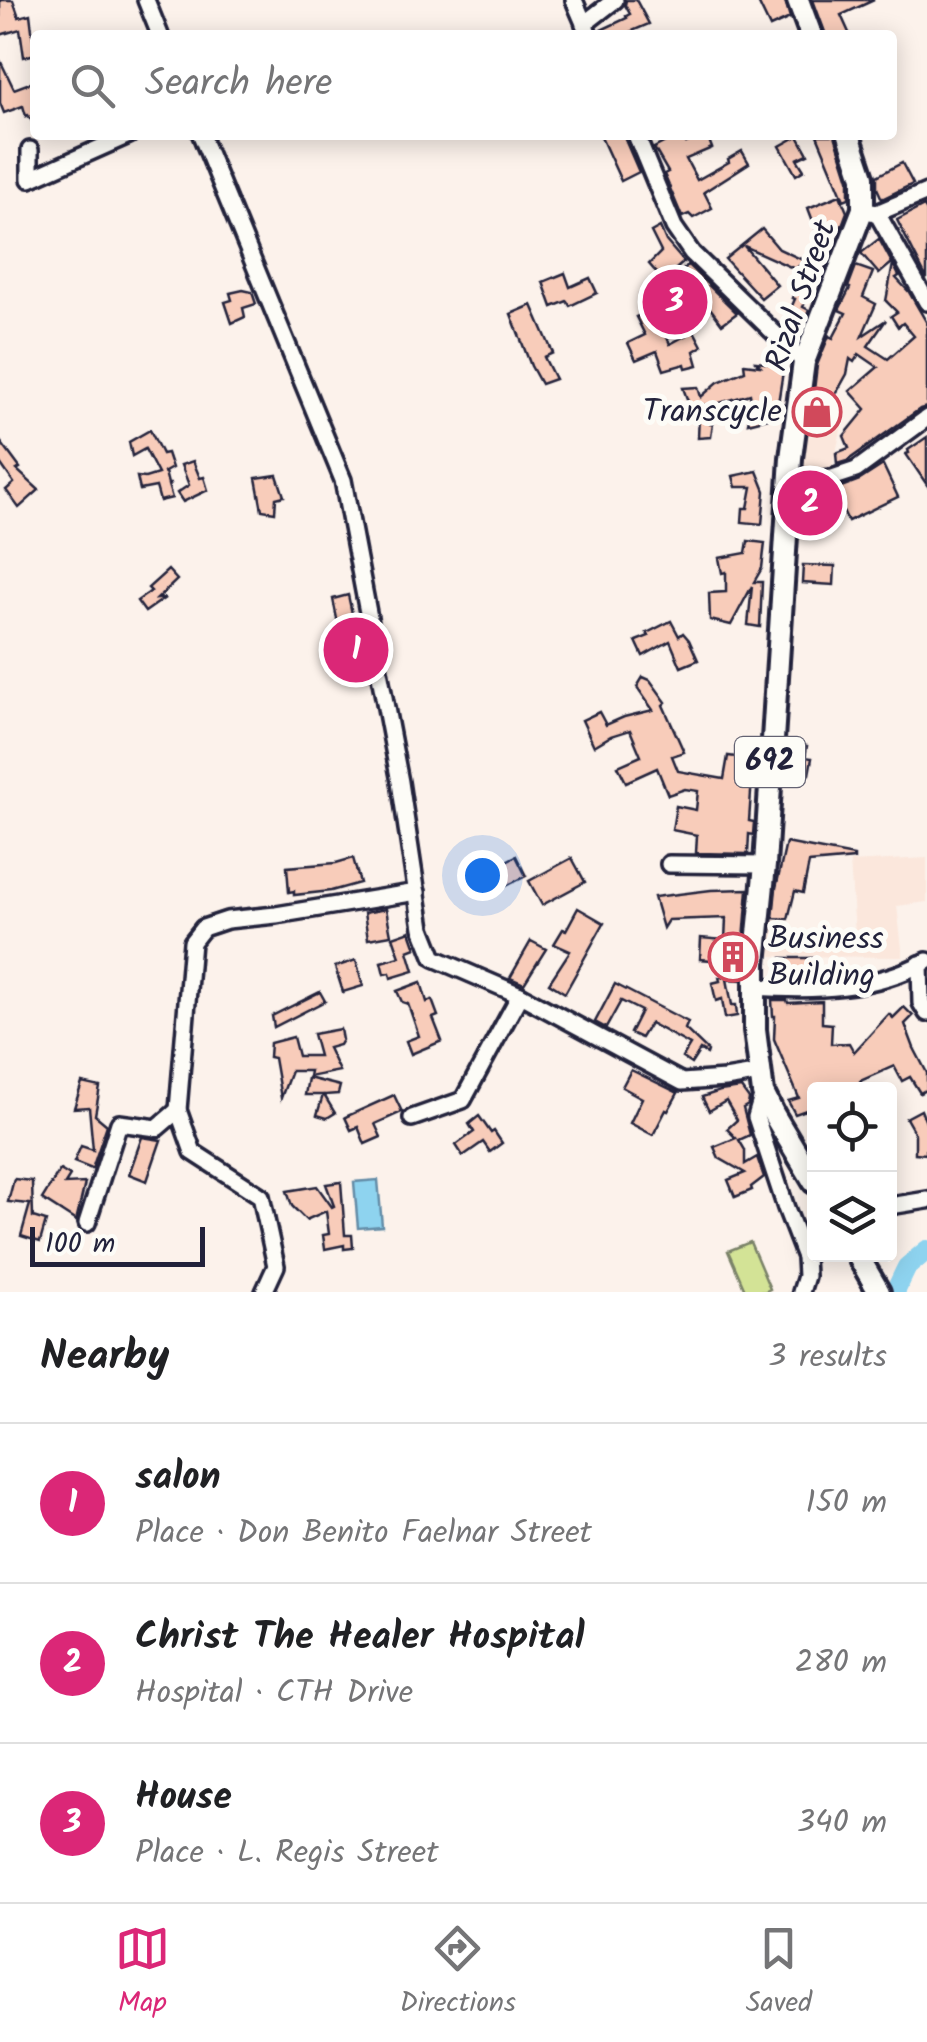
<!DOCTYPE html>
<meta charset="utf-8">
<style>
body{margin:0;font-family:Kalam,sans-serif;background:#f2f2f2;color:#202124}
.controls{position:absolute;right:30px;bottom:30px;display:grid;overflow:hidden;border-radius:10px;box-shadow:0 5px 25px #0003}
.controls button{width:90px;height:90px;display:grid;place-items:center;padding:0;border:0;border-bottom:2px solid #e0e0e0;background:#fff;color:#202124;font:50px sans-serif}
.scale{position:absolute;left:30px;bottom:25px;width:175px;box-sizing:border-box;padding-left:10px;border:5px solid #22223b;border-top:0;font-size:28px;line-height:35px;white-space:nowrap;color:#22223b;-webkit-text-stroke:8px #fdfcf7;paint-order:stroke}
.you{position:absolute;left:482px;top:875px;width:35px;height:35px;margin:-25px;border:8px solid #fff;border-radius:50%;background:#1a73e8;box-shadow:0 0 0 15px #1a73e833}
.badge{display:grid;place-items:center;width:65px;height:65px;border-radius:50%;background:#db2777;color:#fff;font-size:32px;font-weight:700}
.pin{position:absolute;translate:-50% -50%;border:5px solid #fff;box-shadow:0 2px 10px #0006}
.list{margin:0;padding:0;list-style:none}
h2{display:flex;justify-content:space-between;align-items:center;height:130px;margin:0;padding:0 40px;font-size:42px}
h2 small{font-size:32px;font-weight:400;color:#757577}
.list li{display:grid;grid-template-columns:65px 1fr auto;gap:30px;align-items:center;box-sizing:border-box;height:160px;padding:0 40px;border-top:2px solid #e0e0e0}
.list b{display:block;font-size:38px;white-space:nowrap}
.list p{margin:0;font-size:32px;white-space:nowrap;color:#757577}
.list em{font-size:32px;font-style:normal;color:#757577}
.icon{flex:none;width:55px;height:55px;fill:none;stroke:currentColor;stroke-width:2;stroke-linecap:round;stroke-linejoin:round}
.map{position:relative;flex:none;width:927px;height:1292px;overflow:hidden}
.search{position:absolute;background:#fff;box-shadow:0 5px 25px #0003;left:30px;right:30px;top:30px;height:110px;display:flex;align-items:center;gap:25px;box-sizing:border-box;padding:0 35px;border-radius:10px;color:#757577;font-size:38px}
.sheet{height:610px;background:#fff}
nav{display:flex;justify-content:space-around;align-items:center;box-sizing:border-box;height:140px;border-top:2px solid #e0e0e0;background:#fff;font-size:28px;color:#757577}
nav a{display:grid;justify-items:center;gap:5px}
nav .on{color:#db2777}
.map>svg:first-child{display:block}
</style>
<div class="map">
<svg width="927" height="1292" viewBox="0 0 927 1292">
<rect width="100%" height="100%" fill="#fcf2eb"/>
<filter id="ink" filterUnits="userSpaceOnUse"><feTurbulence type="fractalNoise" baseFrequency=".01" numOctaves="2"/><feDisplacementMap in="SourceGraphic" scale="20" xChannelSelector="R" yChannelSelector="G"/><feConvolveMatrix kernelMatrix="1 2 1 2 8 2 1 2 1" color-interpolation-filters="sRGB"/></filter>
<g filter="url(#ink)">
<!-- built -->
<g fill="#fbe7dc">
<path d="M805 421 842 426 831 474H794Z"/>
<path d="M927 858V902L897 906 903 957 764 956 766 918 786 919V931L855 933 850 862Z"/>
</g>
<!-- green -->
<path fill="#d3e396" stroke="#7a8268" stroke-width="2.5" d="M750 1242 770 1289 764 1292H746L728 1251Z"/>
<!-- water -->
<path fill="#8ed3ef" stroke="#638ca7" stroke-width="2.5" d="M378 1180 382 1226 358 1228 354 1182Z"/>
<g fill="none" stroke-linecap="round" stroke-linejoin="round">
<!-- river -->
<path stroke="#8ed3ef" stroke-width="20" d="M895 1292 907 1267 927 1250"/>
</g>
<!-- building -->
<g fill="#f8ccba" stroke="#22223b" stroke-width="2.5">
<path d="M0 0H13L19 17 30 14 35 54 24 57 20 29 0 35Z"/>
<path d="M626 0H636L649 24 623 35H600L599 31 627 18 626 16 630 14 625 5Z"/>
<path d="M757 0H785L790 18 770 27Z"/>
<path d="M813 0H874L841 15 850 35H826Z"/>
<path d="M0 60 14 89 35 81V126L28 115 26 116 23 106 4 113 0 103Z"/>
<path d="M600 135H623L639 172 621 181Z"/>
<path d="M663 135H681L686 143 707 135 712 148 686 159 697 180 729 162 728 159 742 151 749 163 704 192 712 208 693 218 689 214 682 217 664 174 668 172 654 148 667 141Z"/>
<path d="M817 135H835L849 179V198L844 200Z"/>
<path d="M798 136 808 154 797 159 804 170 796 175 780 146Z"/>
<path d="M902 163 913 184 882 199 877 188V176Z"/>
<path d="M840 195 847 212 841 228 819 237 808 208Z"/>
<path d="M924 206 927 211V279L897 220Z"/>
<path d="M660 227 666 241 684 262 663 280 649 264 661 252 651 232Z"/>
<path d="M762 229 779 249 805 261 795 269 744 246 777 285 761 298 725 259Z"/>
<path d="M879 239 892 263 879 274 861 253Z"/>
<path d="M808 263 820 268 821 264 826 265 819 285 814 283 803 307 809 310 799 336 783 326 795 299 792 298Z"/>
<path d="M893 264 899 276 896 278 909 292 927 323V407L920 409 847 461 837 464 836 453 849 448 844 436 866 409 850 391 878 367 859 354 854 362 850 359 847 374 823 417 811 415 817 365 829 336 833 338 846 313 839 310 850 288 848 287 856 266 873 272 863 297 876 304 862 336 886 320 868 346 888 359 914 336 903 323 898 327 891 316 897 312 886 301Z"/>
<path d="M688 265 737 313 722 324 710 308 694 320 688 311 703 300 684 268Z"/>
<path d="M565 273 570 287 590 278 597 293 570 306 567 301 552 307 543 282Z"/>
<path d="M658 284 668 303 677 297 684 307 661 324 670 344 694 331 702 346 694 351 698 365 686 368 685 364 664 370 657 351 636 360 628 343 645 335 636 317 648 312 640 294Z"/>
<path d="M243 290 252 292 256 304 243 308 245 317 232 323 225 302 232 300 230 293Z"/>
<path d="M532 305 553 353 544 357 555 379 541 384 531 366 511 314Z"/>
<path d="M756 362 784 365 776 416 748 423 752 406 750 394 713 405H704L710 424H713L711 437 698 438 699 416 694 418 683 388 698 387 701 397 718 382 745 371 744 364 760 366Z"/>
<path d="M150 430 162 454 167 453 172 468 163 473 165 472 168 484H171L168 485 172 498 160 501 156 487 140 490 137 477 145 478 158 474 145 449 132 456 129 442Z"/>
<path d="M927 437V485L906 454 909 453 908 450Z"/>
<path d="M0 441 20 468 17 470 39 490 19 508 6 490 14 483 0 463Z"/>
<path d="M193 461 200 478 204 477 208 490 183 502 177 493 189 485 181 465Z"/>
<path d="M883 465 898 497 848 521 833 490 860 480Z"/>
<path d="M757 471 765 491 762 524 742 522 743 508H748L752 487H736L733 476Z"/>
<path d="M277 475 284 496 276 498 275 512 262 510 256 478Z"/>
<path d="M748 541 765 543 762 568 754 582H762L760 627 748 625 752 586 731 625 710 620 709 593 726 592V572L722 573 719 558 746 553Z"/>
<path d="M803 565 835 566 834 585 802 583Z"/>
<path d="M168 570 177 580 157 599 165 598 145 612 137 601 151 591 148 588Z"/>
<path d="M348 595 358 641 360 640 365 656 350 660 345 633 340 634 333 599Z"/>
<path d="M671 621 679 636 683 633 689 640 698 660 681 667 670 641 643 656 636 641 649 636 647 633Z"/>
<path d="M643 677 650 680 666 702 663 705 684 752 672 756 678 771 724 779 728 756 752 759 749 778H752L749 821 754 822 753 835 749 834 748 854 696 853 697 835 672 830 676 806 696 810 698 791 685 789 668 795 657 768 626 782 618 766 641 756 630 730 611 736 594 746 582 720 599 712 606 725 624 717 653 710 637 687Z"/>
<path d="M787 742 807 746 805 757 812 758 809 774 785 770Z"/>
<path d="M786 843 854 856V859L809 863 803 893 795 891 788 919 773 918 776 888Z"/>
<path d="M516 856 526 876 502 888 493 868Z"/>
<path d="M353 858 360 883 331 891 294 895V891L289 892 287 867 336 863Z"/>
<path d="M572 858 585 882 542 905 529 881Z"/>
<path d="M748 889 741 980 727 979 732 1005H736L737 1016 725 1018 722 999 716 1001 712 983 720 981 719 977H723L724 961 700 959 701 938 725 940 726 918 668 920 663 928 654 897 711 890Z"/>
<path d="M578 908 604 923 565 993 549 983 570 951 554 944 563 929 566 930Z"/>
<path d="M386 909 391 935 368 939 364 913Z"/>
<path d="M410 931 416 948 408 951 414 971 391 978 390 973 384 974 381 962 400 957 393 937Z"/>
<path d="M531 941 546 949 524 984 510 978Z"/>
<path d="M782 958H817L816 977H783Z"/>
<path d="M356 960 363 986 343 992 335 967Z"/>
<path d="M421 982 427 1002 432 1000 438 1016 433 1018 442 1041 411 1054 406 1041 419 1036 408 1004 402 1002 397 991Z"/>
<path d="M615 984 688 1022 685 1029 708 1051 707 1054 700 1050 691 1064 682 1058 690 1045 650 1023 641 1038 630 1033 641 1011 621 1001 606 1028 595 1022Z"/>
<path d="M320 992 325 1001 274 1027 272 1016Z"/>
<path d="M772 1000H787L788 1003 822 1001V1023L832 1024 831 1044 849 1043 854 1052 889 1014 893 1018 904 1007 913 1016 905 1024 914 1048 927 1073V1089L920 1093 910 1077 902 1081 894 1066 860 1081 863 1087 857 1090H814V1130L806 1110 795 1114 788 1101 799 1098 774 1039 775 1016H773Z"/>
<path d="M340 1029 342 1040 339 1045 328 1048 339 1071 309 1077 310 1071H291L281 1098 274 1058 269 1057 270 1043 293 1037 298 1056H319L313 1034Z"/>
<path d="M631 1070 678 1093 668 1111 666 1110 653 1135 630 1123 642 1098 622 1087Z"/>
<path d="M308 1078 340 1086 338 1094 324 1095 335 1113 327 1118 317 1115 323 1095H305Z"/>
<path d="M82 1083 100 1087 95 1115 107 1125 92 1169 74 1162 81 1146 93 1150 89 1107 74 1108Z"/>
<path d="M741 1088 749 1099 748 1105 743 1108 750 1135 739 1140 745 1150V1164L757 1157 764 1177 751 1187 752 1190 735 1197 728 1180 745 1173 719 1158 714 1147 736 1138 727 1129 737 1120 726 1101 709 1111 702 1097 720 1091Z"/>
<path d="M394 1095 402 1112 375 1124 381 1137 365 1144 358 1127 351 1130 345 1117Z"/>
<path d="M921 1110 927 1125 926 1154 915 1153V1134L906 1118Z"/>
<path d="M479 1116 491 1133 494 1131 502 1143 490 1152 483 1142 463 1156 456 1145 474 1132 469 1124Z"/>
<path d="M142 1137 161 1140 147 1181 129 1174Z"/>
<path d="M60 1170 70 1176 65 1184 85 1183 76 1221 42 1199Z"/>
<path d="M14 1179 32 1181 33 1217 46 1221 40 1242 21 1236 30 1204 8 1202Z"/>
<path d="M341 1182 345 1235H352L353 1248 344 1249V1245L325 1249 323 1235 329 1234 326 1211 306 1220 292 1206 287 1191 317 1186 332 1207 334 1206 326 1184Z"/>
</g>
<g fill="none" stroke-linecap="round" stroke-linejoin="round">
<!-- minor casing -->
<g stroke="#22223b" stroke-width="22">
<g id="minor">
<path d="M146 0 160 35"/>
<path d="M574 0 589 35"/>
<path d="M584 24 615 0"/>
<path d="M201 135 343 480 400 782 422 928 434 958 520 995 682 1082 725 1079 761 1073"/>
<path d="M636 135 674 227 692 253 804 362"/>
<path d="M30 150V179L129 135"/>
<path d="M871 212 877 213 927 192"/>
<path d="M877 213 927 302"/>
<path d="M789 483 832 478 856 470 927 418"/>
<path d="M669 864 765 865"/>
<path d="M920 964 921 1003 927 1013"/>
<path d="M755 987C813 991 874 990 927 961"/>
<path d="M763 1093 756 1117 786 1208 805 1257 806 1276 801 1292"/>
<path d="M412 1118 463 1100 520 995"/>
<path d="M890 1206 927 1200"/>
<path d="M87 1223 119 1123 157 1128 178 1110"/>
<path d="M264 1292 276 1266 261 1196 193 1152 178 1110 192 942 203 928 227 920 276 915 417 892"/>
</g>
</g>
<!-- major casing -->
<g stroke="#22223b" stroke-width="28">
<g id="major">
<path d="M798 0 811 35"/>
<path d="M814 1182 774 1115 763 1093 755 1030V963L765 865 791 458 804 362 863 209V177L849 135"/>
<path d="M857 1254 879 1292"/>
</g>
</g>
<!-- minor -->
<use href="#minor" stroke="#fdfcf7" stroke-width="15"/>
<!-- major -->
<use href="#major" stroke="#fdfcf7" stroke-width="20"/>
</g>
</g>
<!-- icons -->
<defs>
<g id="shop-ring" transform="scale(2.5)"><circle r="9.5" fill="#fdfcf7" stroke="#d1495b" stroke-width="1.5"/><path d="M-5-2.5h2.3a2.7 3.5 0 0 1 5.4 0H5L5.5 6h-11ZM-1.5-2.5h3a1.5 2.3 0 0 0-3 0Z" fill="#d1495b"/></g>
<g id="building-ring" transform="scale(2.5)"><circle r="9.5" fill="#fdfcf7" stroke="#d1495b" stroke-width="1.5"/><path d="M-4-6H4V6H1V3H-1V6H-4ZM-2.5-4.3h1.7v1.8h-1.7ZM.8-4.3h1.7v1.8H.8ZM-2.5-1h1.7V.8h-1.7ZM.8-1h1.7V.8H.8Z" fill="#d1495b"/></g>
</defs>
<g fill-rule="evenodd">
<use href="#shop-ring" x="817" y="412"/>
<use href="#building-ring" x="733" y="957"/>
</g>
<g text-anchor="middle" dominant-baseline="central" stroke-width="10" stroke-linejoin="round" paint-order="stroke">
<!-- shield labels -->
<rect fill="#fdfcf7" stroke="#646373" stroke-width="2.5" x="735" y="737" width="70" height="50" rx="8"/>
<g font-size="30" font-weight="bold" fill="#22223b">
<text x="770" y="762">692</text>
</g>
<!-- street labels -->
<g font-size="32" fill="#22223b" stroke="#fdfcf7">
<text transform="translate(802 296) rotate(-71)">Rizal Street</text>
</g>
<!-- poi labels -->
<g font-size="32" fill="#22223b" stroke="#fdfcf7" text-anchor="end">
<text x="782" y="412">Transcycle</text>
<text x="768" y="939" text-anchor="start">Business<tspan x="768" dy="37">Building</tspan></text>
</g>
</g>
</svg>
<div class="controls">
<button><svg class="icon" aria-label="locate" viewBox="0 0 24 24"><circle cx="12" cy="12" r="6"/><path d="M12 2v4M12 18v4M2 12h4M18 12h4"/></svg></button>
<button><svg class="icon" aria-label="layers" viewBox="0 0 24 24"><path d="M12 4l9 5-9 5-9-5zM3 14l9 5 9-5"/></svg></button>
</div>
<div class="scale">100 m</div>
<div class="you"></div>
<div class="pin badge" style="left:356px;top:650px">1</div>
<div class="pin badge" style="left:810px;top:503px">2</div>
<div class="pin badge" style="left:675px;top:302px">3</div>
<div class="search"><svg class="icon" aria-label="search" viewBox="0 0 24 24"><circle cx="10" cy="10" r="6"/><path d="M15 15l6 6"/></svg>Search here</div>
</div>
<section class="sheet">
<h2>Nearby<small>3 results</small></h2>
<ul class="list">
<li><span class="badge">1</span><div><b>salon</b><p>Place · Don Benito Faelnar Street</p></div><em>150 m</em></li>
<li><span class="badge">2</span><div><b>Christ The Healer Hospital</b><p>Hospital · CTH Drive</p></div><em>280 m</em></li>
<li><span class="badge">3</span><div><b>House</b><p>Place · L. Regis Street</p></div><em>340 m</em></li>
</ul>
</section>
<nav>
<a class="on"><svg class="icon" aria-label="map" viewBox="0 0 24 24"><path d="M3 6l6-2 6 2 6-2v14l-6 2-6-2-6 2zM9 4v14M15 6v14"/></svg>Map</a>
<a><svg class="icon" aria-label="directions" viewBox="0 0 24 24"><path d="M12 3l9 9-9 9-9-9zM9 14v-3h6M13 9l2 2-2 2"/></svg>Directions</a>
<a><svg class="icon" aria-label="saved" viewBox="0 0 24 24"><path d="M7 4h10v16l-5-4-5 4z"/></svg>Saved</a>
</nav>
